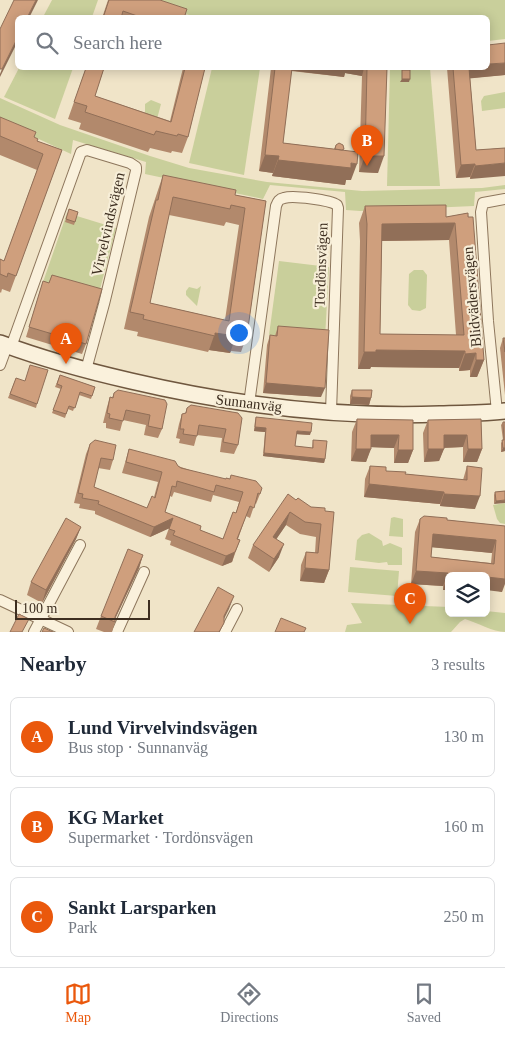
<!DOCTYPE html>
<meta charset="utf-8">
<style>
body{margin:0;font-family:"Times New Roman",serif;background:#f6f6f7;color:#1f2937}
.controls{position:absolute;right:15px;bottom:15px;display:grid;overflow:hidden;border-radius:8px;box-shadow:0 2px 12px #0003}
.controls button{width:45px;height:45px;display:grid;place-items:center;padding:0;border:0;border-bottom:1px solid #e0e1e3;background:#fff;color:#1f2937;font:25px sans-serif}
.scale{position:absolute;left:15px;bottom:12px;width:135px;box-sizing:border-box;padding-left:5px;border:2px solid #3d2e20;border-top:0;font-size:14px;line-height:18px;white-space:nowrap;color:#3d2e20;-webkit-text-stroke:4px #f7eed8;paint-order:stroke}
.you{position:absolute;left:238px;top:332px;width:18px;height:18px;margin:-12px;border:4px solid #fff;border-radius:50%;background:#1a73e8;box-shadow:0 0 0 8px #1a73e833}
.badge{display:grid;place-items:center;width:32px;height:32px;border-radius:50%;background:#ea580c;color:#fff;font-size:16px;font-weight:700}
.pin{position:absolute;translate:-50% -41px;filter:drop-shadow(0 1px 2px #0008)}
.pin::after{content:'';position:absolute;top:26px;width:18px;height:15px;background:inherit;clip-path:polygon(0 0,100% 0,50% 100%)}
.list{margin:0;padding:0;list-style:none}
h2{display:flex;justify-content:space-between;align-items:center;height:65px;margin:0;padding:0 20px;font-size:21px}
h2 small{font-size:16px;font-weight:400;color:#747a83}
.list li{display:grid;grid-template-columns:32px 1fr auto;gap:15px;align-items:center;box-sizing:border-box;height:80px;margin:0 10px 10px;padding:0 10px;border:1px solid #e0e1e3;border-radius:8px}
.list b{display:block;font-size:19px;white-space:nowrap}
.list p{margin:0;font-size:16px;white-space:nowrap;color:#747a83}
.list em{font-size:16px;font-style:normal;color:#747a83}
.icon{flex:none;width:28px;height:28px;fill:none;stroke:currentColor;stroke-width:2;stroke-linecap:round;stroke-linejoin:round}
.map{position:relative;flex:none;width:505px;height:632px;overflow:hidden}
.search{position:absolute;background:#fff;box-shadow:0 2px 12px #0003;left:15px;right:15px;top:15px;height:55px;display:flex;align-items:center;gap:12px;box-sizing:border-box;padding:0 18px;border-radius:8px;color:#747a83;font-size:19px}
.sheet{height:335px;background:#fff}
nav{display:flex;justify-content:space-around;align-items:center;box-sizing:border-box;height:70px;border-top:1px solid #e0e1e3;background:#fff;font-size:14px;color:#747a83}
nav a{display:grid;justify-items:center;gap:2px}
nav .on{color:#ea580c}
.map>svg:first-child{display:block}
</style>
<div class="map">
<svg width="505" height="632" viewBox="0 0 505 632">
<rect width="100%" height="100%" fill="#f0e4c8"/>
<!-- green -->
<g fill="#c9cf9b">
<path d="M52 0H98L92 17H43Z"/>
<path d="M138 0H505V39L488 41V18L196 17Z"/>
<path d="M19 68H73L55 119 4 97Z"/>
<path d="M212 68H260L244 175 189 163Z"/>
<path d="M390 68H430L440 186H387Z"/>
<path d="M505 92V108L482 111 481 101 484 96Z"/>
<path d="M0 98 60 125 150 156 189 168 267 182 362 191 482 188 505 185V189L475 192 474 206 360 211 346 210 345 192 270 185 263 199 145 174 146 162 73 140 71 154 0 121Z"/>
<path d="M151 100 161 104 157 119 145 114V104Z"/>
<path d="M67 213 116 228 98 297 43 282Z"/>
<path d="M279 261 329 267 325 338 269 335Z"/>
<path d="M414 270H423L427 275 426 308 420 311 412 310 408 305 409 274Z"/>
<path d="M201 286 197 306 186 295V291L189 287 197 289Z"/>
<path d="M505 503V524L500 523 497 519 493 505Z"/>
<path d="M394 517 403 519V537L389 536 391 518Z"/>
<path d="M369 533 382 541 383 546 390 543 402 548V565H388L387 562 379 563 355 560 357 540 362 535Z"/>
<path d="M350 567 399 571 397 596 348 592Z"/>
<path d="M351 603 449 607V613H486V611L505 613V632C493 632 478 623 465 619L460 622 451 632H345L347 625 362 623Z"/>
</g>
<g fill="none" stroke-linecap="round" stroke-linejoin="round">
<!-- street casing -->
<g stroke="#8d765c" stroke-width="12">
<g id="street">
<path d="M11 347 81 152 87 150 130 163 136 167V171L104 304 86 370"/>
<path d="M0 365 7 346"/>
<path d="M249 404 276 206C278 201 279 199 284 198 293 195 330 200 337 205L338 208 331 412"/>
<path d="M497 412 488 321 481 212 483 203 505 199"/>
<path d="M0 600 68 632"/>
<path d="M34 632 80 545"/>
<path d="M117 632 144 572"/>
<path d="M225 632 237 609"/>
</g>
</g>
<!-- secondary casing -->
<g stroke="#6f573f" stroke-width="18">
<path id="secondary" d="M0 343C43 359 87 371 131 381 233 405 336 418 440 414 462 413 484 414 505 411"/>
</g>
<!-- street -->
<use href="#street" stroke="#faf1dc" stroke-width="10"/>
<!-- secondary -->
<use href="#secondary" stroke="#faf1dc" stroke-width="15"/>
</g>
<!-- wall -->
<g fill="#b2896c" fill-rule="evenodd">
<path d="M108 0H160L188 18H102Z"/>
<path d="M86 68H104L95 96 170 121 183 68H205L188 137 182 153 172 151 171 153 150 148 148 152 79 129 81 123 68 119Z"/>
<path d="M271 68H387L378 173 359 172 362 76 345 73 344 77 291 71 283 143 334 149 336 145 344 149 343 150 351 180H346L345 185 272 176 273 173 259 171Z"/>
<path d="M447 68H488L505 75 470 78 476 150 505 148 470 179V177L456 178Z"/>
<path d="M0 117 34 137 37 141 62 150 10 292 2 289 1 293 0 292V259L4 261 37 170 0 155Z"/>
<path d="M163 175 235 195 266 201 247 335 241 352 231 351 230 353 209 350 208 352 137 336 138 332 124 329 149 217ZM169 215 224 226 226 222 239 225 225 320 150 303Z"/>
<path d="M365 206 446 217 468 213 484 360 477 377H470V370L459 371V368L371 367 370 369H358L360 241 359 223ZM449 240 456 335 380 334 382 241Z"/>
<path d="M69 209 78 212 74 225 65 222Z"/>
<path d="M52 275 86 344 82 354 26 337 43 281 49 283Z"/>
<path d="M278 326 321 397 263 393 267 345 270 335 275 336Z"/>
<path d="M503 338H505V395L500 348Z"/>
<path d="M60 375 95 387 91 399 79 395 73 411 68 409 65 418 52 413 61 389 55 387Z"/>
<path d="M16 378 37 404 36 408 8 398Z"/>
<path d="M352 390 371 398 369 405 350 404V396Z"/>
<path d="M114 393 165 400 162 429 158 438 144 435 146 425 123 420 120 431 106 428V423H103L107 407 110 397 112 398Z"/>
<path d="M187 408 238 413V445L234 454 220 452 222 438 197 435 194 446 179 443 180 439 176 438 179 424 182 414H185Z"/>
<path d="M256 417 310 435 296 434 295 446 312 448 313 440 325 459 324 463 263 456 265 432 254 431 255 421Z"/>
<path d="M357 419 413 420V450L408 463H394V448L371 447 366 462 351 461 352 432Z"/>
<path d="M481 419 482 449 477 462H463V447L444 448 439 461 424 462 423 433 428 420Z"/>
<path d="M503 422 505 451 501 452V443L503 440 501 425Z"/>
<path d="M90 444 113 460 110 470 98 468 94 487 147 508 154 497 158 482 122 473 129 449 178 466 260 494 256 504 255 503 250 518 246 516 238 539 240 540 232 562 222 566 170 545 171 541 165 539 169 528 150 537 95 514V511L79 508 80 504 74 503 86 454ZM174 492 211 502 213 495 239 502 236 513 223 539 200 530 165 512 170 496 172 497Z"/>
<path d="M370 466 386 471 405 474 463 480 467 466 475 509 440 506V504L364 497 365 479Z"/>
<path d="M505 491 494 504V495L495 492Z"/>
<path d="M296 500 311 507 325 511 329 570 324 583 300 581 301 565 306 552 315 553 316 537 300 534 286 525 276 539 279 557 269 572 248 558 253 545Z"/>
<path d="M420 519 447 520 505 526 502 592 449 576V590H443V586L411 584 415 532ZM432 547 492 553 491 563 431 557Z"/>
<path d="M81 527 76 539 42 603 27 595 31 582Z"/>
<path d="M143 555 139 568 115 619V622L112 632H104L96 629 101 616Z"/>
</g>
<!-- shaded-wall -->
<g fill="#916f58">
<path d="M36 0H38L29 18H27Z"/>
<path d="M18 37V41L0 77V74L2 69Z"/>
<path d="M505 63V75L464 79 469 68H488V64Z"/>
<path d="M288 68H364L362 76 345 73 344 77 287 70Z"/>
<path d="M402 79H410L409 82H400Z"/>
<path d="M265 155 279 156 273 173 259 171Z"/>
<path d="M365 156H384L378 173 359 172Z"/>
<path d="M278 160 351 163 357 164 351 180H346L345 185 272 176Z"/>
<path d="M505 163V176L470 179 475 166Z"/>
<path d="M475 164 470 177 456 178 461 165Z"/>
<path d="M455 223 449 240 376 241 382 224Z"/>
<path d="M215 333 236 336 230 353 209 350Z"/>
<path d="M376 350 465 351 459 368 371 367 370 369H358L364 352Z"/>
<path d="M476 353 470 370 459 371 465 354Z"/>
<path d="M476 360H484L477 377H470Z"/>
<path d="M266 383 325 388 321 397 263 393Z"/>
<path d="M352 397 371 398 369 405 350 404Z"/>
<path d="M255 427 266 428 265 432 254 431Z"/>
<path d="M297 431 311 432 310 435 295 434Z"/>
<path d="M371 435H399L394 448 367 447Z"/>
<path d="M444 435H467L463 447 439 448Z"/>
<path d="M503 448H505V451L501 452Z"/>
<path d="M356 449H371L366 462 351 461Z"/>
<path d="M428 449H444L439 461 424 462Z"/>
<path d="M468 449H482L477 462H463Z"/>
<path d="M398 450H413L408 463H394Z"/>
<path d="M264 453 325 459 324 463 263 456Z"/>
<path d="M369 484 444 492 440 504 364 497Z"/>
<path d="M444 494 480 496 475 509 440 506Z"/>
<path d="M505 500V503L494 504 496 501Z"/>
<path d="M290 512 286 525 269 550 273 537Z"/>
<path d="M173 518 170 528 150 537 154 527Z"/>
<path d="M81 527 76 539 42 603 46 590Z"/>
<path d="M433 534 496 540 492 553 429 547Z"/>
<path d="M284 544 279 557 269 572 274 559Z"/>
<path d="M235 552 232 562 222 566 226 556Z"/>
<path d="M143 555 139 568 114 621 115 617Z"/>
<path d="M305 568 329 570 324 583 300 581Z"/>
<path d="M416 571 448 573 443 586 411 584Z"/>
<path d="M447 577H449V590H443Z"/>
<path d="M487 577 505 579V584L502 592 486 590Z"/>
<path d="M234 596 229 609 219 629 224 616Z"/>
</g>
<!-- building -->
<g fill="#cf9f7d" stroke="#916f58" fill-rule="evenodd">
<path d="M14 0H36L27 18H18V37L2 69H0V29Z"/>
<path d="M109 0H160L187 9 185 15 189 16 188 18H143L123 11 121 18H103Z"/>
<path d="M505 43V63L488 64V45Z"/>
<path d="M86 68H104L95 96 171 122 185 68H205L188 137 178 134 177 136 156 131 154 135 85 112 87 106 74 102Z"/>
<path d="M275 68H292L283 143 358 152 357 164 351 163V168L278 160 279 156 265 155Z"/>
<path d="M367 68H387L384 156H365Z"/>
<path d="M453 68H469L476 150 505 148V163L475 166V164L461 165Z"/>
<rect x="402" y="70" width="8" height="9"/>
<path d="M0 117 36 132 34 137 38 139 37 141 62 150 16 276 8 273 7 277 0 274V259L4 261 43 154 0 136Z"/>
<path d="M339 143 343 145 344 149 342 150 335 149 336 145Z"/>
<path d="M163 175 236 190 235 195 266 201 247 335 237 334 236 336 215 333V336L143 319 144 315 130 312 156 200H158ZM173 197 230 209 231 205 245 208 229 321 150 303Z"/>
<path d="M446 205V217L468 213V217H473L484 360H476V353L465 354V351L376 350V352H364L367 224 365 206ZM455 223 464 335 380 334 382 224Z"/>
<path d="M69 209 78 212 75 222 66 219Z"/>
<path d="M52 275 102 289 86 344 29 327 43 281 49 283Z"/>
<path d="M278 326 329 330 325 388 266 383 270 335 277 336Z"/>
<path d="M503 338H505V352Z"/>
<path d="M30 365 48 370 37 404 10 394 16 378 25 381Z"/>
<path d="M60 375 95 387 92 396 80 392 75 408 69 406 66 414 53 410 62 386 57 384Z"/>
<path d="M118 390 165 400 167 404 162 429 148 426 150 415 126 410 123 421 109 418 110 414 107 413 110 397 113 398 114 393Z"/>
<path d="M352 390H372L371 398 352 397Z"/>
<path d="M191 405 238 413 242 418 238 445 223 442 226 429 199 425 197 436 183 434 184 429H180L182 414 186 413 187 408Z"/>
<path d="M256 417 312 423 311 432 297 431 295 446 313 448V440L327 441 325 459 264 453 266 428 255 427Z"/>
<path d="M357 419 413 420V450H398L399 435H371V449H356Z"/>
<path d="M481 419 482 449H468L467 435H444V449H428V420Z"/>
<path d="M503 422H505V448H503L502 440H504Z"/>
<path d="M95 440 116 445 113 460 101 458 94 487 147 508 152 496 155 498 162 472 126 462 129 449 175 461 178 466 181 468 226 479V478L230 479 231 475 256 481 262 488 260 494 258 493 254 508 250 506 237 539 240 540 235 552 226 556 173 535 175 531 169 529 173 518 154 527 98 504 99 501 82 498 83 494 78 493 90 444ZM177 481 214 492 216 485 243 492 236 513 233 512 223 539 200 530 201 526 165 512 169 499 172 486 176 487Z"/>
<path d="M370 466 386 467V471L406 472 405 474 467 480V466L482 468 480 496 444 494V492L369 484Z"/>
<path d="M505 491V500L496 501 495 492Z"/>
<path d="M288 494 296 500 298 498 311 507 325 508V511L334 512 329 570 305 568 306 552 318 553 321 524 305 522 290 512 273 537 284 544 274 559 253 545Z"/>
<path d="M424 516 447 518V520L505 526V579L487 577 486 580V576H449V577H447L448 573 416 571 420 519ZM433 534 496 540 494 564 431 557Z"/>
<path d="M66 518 81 527 46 590 31 582Z"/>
<path d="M128 549 143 555 115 617V622L101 616Z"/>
<path d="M218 587 234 596 224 616V623L219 632H194Z"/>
<path d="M19 614 29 619 22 632H10Z"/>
<path d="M281 618 306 628 304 632H275Z"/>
<path d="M44 628 53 632H42Z"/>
</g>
<g text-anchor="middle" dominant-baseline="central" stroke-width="4.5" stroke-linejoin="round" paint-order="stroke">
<!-- street labels -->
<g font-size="15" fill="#3d2e20" stroke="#f7eed8">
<text transform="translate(108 224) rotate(-77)">Virvelvindsvägen</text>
<text transform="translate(321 265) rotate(-88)">Tordönsvägen</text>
<text transform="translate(472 297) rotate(-95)">Blidvädersvägen</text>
<text transform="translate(249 403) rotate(7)">Sunnanväg</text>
</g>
</g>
</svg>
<div class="controls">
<button><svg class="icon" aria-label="layers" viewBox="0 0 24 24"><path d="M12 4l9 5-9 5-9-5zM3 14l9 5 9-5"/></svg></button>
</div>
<div class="scale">100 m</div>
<div class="you"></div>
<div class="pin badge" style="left:66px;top:364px">A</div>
<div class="pin badge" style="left:367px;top:166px">B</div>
<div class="pin badge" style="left:410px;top:624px">C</div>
<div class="search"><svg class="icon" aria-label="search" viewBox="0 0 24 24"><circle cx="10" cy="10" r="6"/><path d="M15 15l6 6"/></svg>Search here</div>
</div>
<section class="sheet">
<h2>Nearby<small>3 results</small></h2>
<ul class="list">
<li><span class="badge">A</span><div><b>Lund Virvelvindsvägen</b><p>Bus stop · Sunnanväg</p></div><em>130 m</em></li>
<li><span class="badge">B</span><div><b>KG Market</b><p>Supermarket · Tordönsvägen</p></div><em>160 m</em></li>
<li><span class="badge">C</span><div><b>Sankt Larsparken</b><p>Park</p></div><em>250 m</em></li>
</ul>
</section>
<nav>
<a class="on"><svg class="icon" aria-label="map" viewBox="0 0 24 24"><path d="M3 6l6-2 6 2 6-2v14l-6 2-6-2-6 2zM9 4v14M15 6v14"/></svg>Map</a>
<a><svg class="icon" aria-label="directions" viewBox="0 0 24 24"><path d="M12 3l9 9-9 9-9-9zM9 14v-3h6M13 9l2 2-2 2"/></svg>Directions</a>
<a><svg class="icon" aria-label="saved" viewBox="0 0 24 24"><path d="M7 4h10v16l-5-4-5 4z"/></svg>Saved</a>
</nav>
